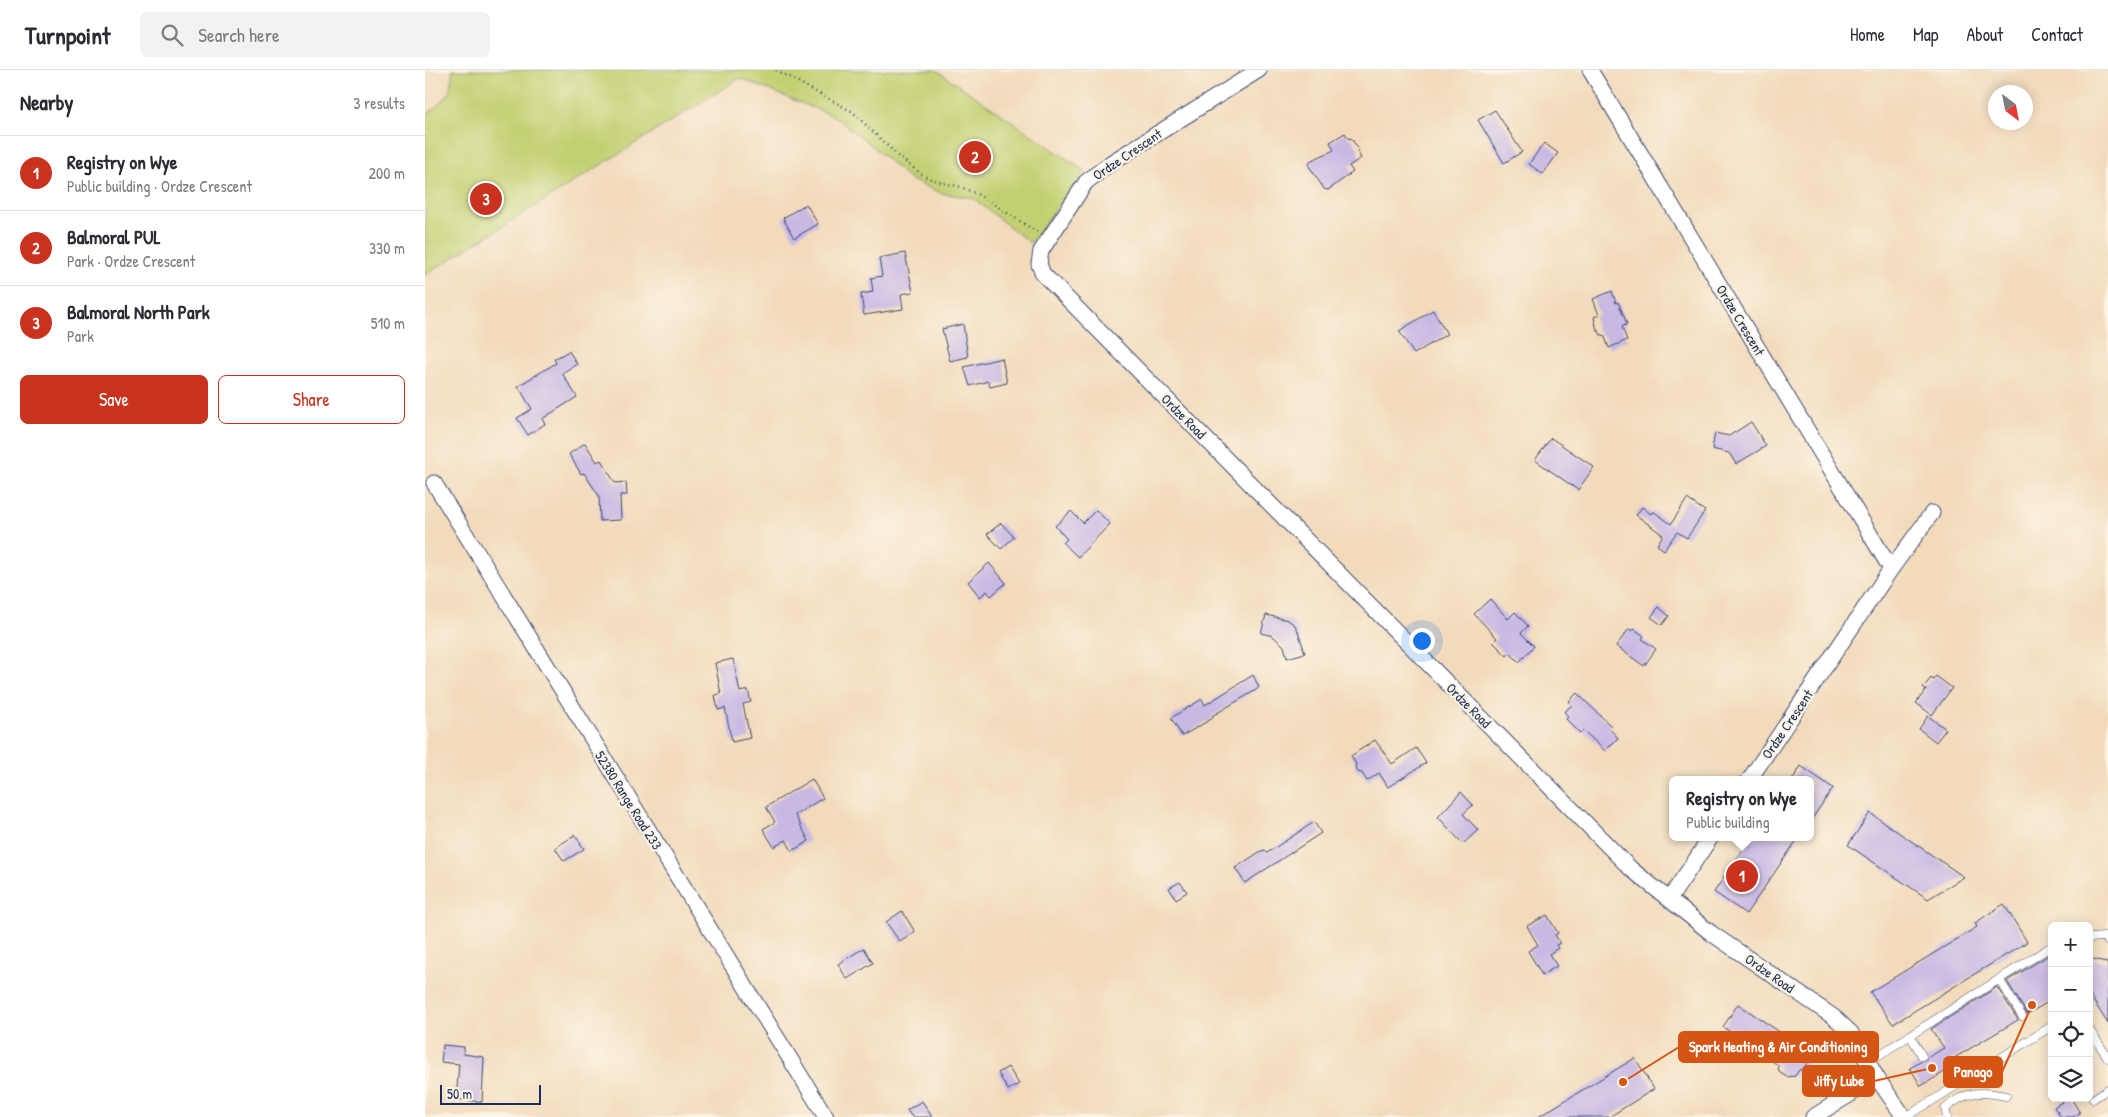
<!DOCTYPE html>
<meta charset="utf-8">
<style>
body{margin:0;font-family:"Patrick Hand",sans-serif;background:#f2f2f3;color:#2b2b33}
.controls{position:absolute;right:15px;bottom:15px;display:grid;overflow:hidden;border-radius:8px;box-shadow:0 2px 12px #0003}
.controls button{width:45px;height:45px;display:grid;place-items:center;padding:0;border:0;border-bottom:1px solid #e1e1e2;background:#fff;color:#2b2b33;font:25px sans-serif}
.compass{position:absolute;left:1563px;top:15px;width:45px;height:45px;border-radius:50%;background:#fff;box-shadow:0 2px 12px #0003;rotate:148deg}
.scale{position:absolute;left:15px;bottom:12px;width:101px;box-sizing:border-box;padding-left:5px;border:2px solid #1b2f5e;border-top:0;font-size:14px;line-height:18px;white-space:nowrap;color:#1b2f5e;-webkit-text-stroke:4px #fcf5e5;paint-order:stroke}
.you{position:absolute;left:996px;top:570px;width:18px;height:18px;margin:-12px;border:4px solid #fff;border-radius:50%;background:#1a73e8;box-shadow:0 0 0 8px #1a73e833}
.badge{display:grid;place-items:center;width:32px;height:32px;border-radius:50%;background:#c8321e;color:#fff;font-size:16px;font-weight:700}
.pin{position:absolute;translate:-50% -50%;border:2px solid #fff;box-shadow:0 1px 5px #0006}
.popup{position:absolute;left:1244px;top:706px;width:145px;height:65px;box-sizing:border-box;display:grid;place-content:center;border-radius:8px;background:#fff;filter:drop-shadow(0 1px 4px #0005);font-size:16px;white-space:nowrap;color:#7c7c81}
.popup b{font-size:19px;color:#2b2b33}
.popup::after{content:'';position:absolute;left:50%;top:100%;margin-left:-10px;border:10px solid transparent;border-top-color:#fff}
.list{margin:0;padding:0;list-style:none}
h2{display:flex;justify-content:space-between;align-items:center;height:65px;margin:0;padding:0 20px;font-size:21px}
h2 small{font-size:16px;font-weight:400;color:#7c7c81}
.list li{display:grid;grid-template-columns:32px 1fr auto;gap:15px;align-items:center;box-sizing:border-box;height:75px;padding:0 20px;border-top:1px solid #e1e1e2}
.list b{display:block;font-size:19px;white-space:nowrap}
.list p{margin:0;font-size:16px;white-space:nowrap;color:#7c7c81}
.list em{font-size:16px;font-style:normal;color:#7c7c81}
.actions{display:flex;gap:10px;padding:15px 20px}
.actions a{flex:1;padding:11px 0;border:1px solid #c8321e;border-radius:8px;text-align:center;font-size:18px;color:#c8321e}
.actions .main{background:#c8321e;color:#fff}
.icon{flex:none;width:28px;height:28px;fill:none;stroke:currentColor;stroke-width:2;stroke-linecap:round;stroke-linejoin:round}
.map{position:relative;flex:none;width:1683px;height:1047px;overflow:hidden}
header{display:flex;align-items:center;gap:30px;box-sizing:border-box;height:70px;padding:0 25px;background:#fff;border-bottom:1px solid #e1e1e2}
header strong{font-size:24px}
nav{display:flex;gap:28px;margin-inline-start:auto;font-size:18px}
.search{width:350px;height:45px;background:#f2f2f3;display:flex;align-items:center;gap:12px;box-sizing:border-box;padding:0 18px;border-radius:8px;color:#7c7c81;font-size:19px}
main{display:flex}
aside{flex:1;background:#fff}
.map>svg:first-child{display:block}
</style>
<header>
<strong>Turnpoint</strong>
<div class="search"><svg class="icon" aria-label="search" viewBox="0 0 24 24"><circle cx="10" cy="10" r="6"/><path d="M15 15l6 6"/></svg>Search here</div>
<nav><a>Home</a><a>Map</a><a>About</a><a>Contact</a></nav>
</header>
<main>
<aside>
<h2>Nearby<small>3 results</small></h2>
<ul class="list">
<li><span class="badge">1</span><div><b>Registry on Wye</b><p>Public building · Ordze Crescent</p></div><em>200 m</em></li>
<li><span class="badge">2</span><div><b>Balmoral PUL</b><p>Park · Ordze Crescent</p></div><em>330 m</em></li>
<li><span class="badge">3</span><div><b>Balmoral North Park</b><p>Park</p></div><em>510 m</em></li>
</ul>
<div class="actions"><a class="main">Save</a><a>Share</a></div>
</aside>
<div class="map">
<svg width="1683" height="1047" viewBox="0 0 1683 1047">
<rect width="100%" height="100%" fill="#fcf5e5"/>
<filter id="ink" filterUnits="userSpaceOnUse"><feTurbulence type="fractalNoise" baseFrequency=".02" numOctaves="2"/><feDisplacementMap in="SourceGraphic" scale="10" xChannelSelector="R" yChannelSelector="G"/><feConvolveMatrix kernelMatrix="1 2 1 2 8 2 1 2 1" color-interpolation-filters="sRGB"/></filter>
<filter id="wash" filterUnits="userSpaceOnUse"><feTurbulence type="fractalNoise" baseFrequency=".0096" numOctaves="4" result="noise"/><feDisplacementMap in="SourceGraphic" scale="20" xChannelSelector="R" yChannelSelector="G"/><feGaussianBlur stdDeviation="1.12" result="paint"/><feColorMatrix in="noise" values="0 0 0 0 0 0 0 0 0 0 0 0 0 0 0 0 0 1.4 0 .05"/><feComposite in="paint" operator="in"/></filter>
<g filter="url(#wash)">
<rect width="100%" height="100%" fill="#f2dabb"/>
<!-- green -->
<path fill="#c3d072" stroke="#6f8068" d="M28 0H511L660 101 605 173 548 128 516 123 484 109 445 74 410 47 315 8 0 205V47L24 24Z"/>
<g id="blocks">
<!-- building -->
<g fill="#c7b8e4">
<path d="M1070 40 1097 82 1079 93 1053 50Z"/>
<path d="M920 63 924 69 926 68 934 80 932 81 936 88 924 96 928 102 921 107 903 120 899 119 884 96 885 91 909 80 905 72Z"/>
<path d="M1119 73 1133 83 1118 104 1104 94Z"/>
<path d="M381 134 393 154 369 168 358 148Z"/>
<path d="M480 183 488 222 476 224 478 239 439 245 436 224 448 222 446 208 457 206 454 188Z"/>
<path d="M1187 221 1191 233 1193 232 1202 254 1197 257 1202 270 1184 278 1179 265H1176L1174 261H1172L1169 247 1174 245 1168 229Z"/>
<path d="M1008 240 1022 264 989 284 974 261Z"/>
<path d="M538 254 543 287 525 291 517 259Z"/>
<path d="M144 281 152 294 137 303 152 327 117 349 120 354 103 365 92 348 107 339 93 316 131 293 129 289Z"/>
<path d="M577 288 582 313 565 317 563 311 545 316 539 297Z"/>
<path d="M1326 352 1341 376 1311 394 1304 383 1287 379 1290 363 1304 366Z"/>
<path d="M1126 368 1169 397 1153 420 1110 390Z"/>
<path d="M160 373 172 392 176 390 190 413 201 412 202 425H195L196 450 175 451 174 426 159 403 156 404 144 384Z"/>
<path d="M1262 429 1280 441 1262 468 1252 462 1239 480 1232 475 1238 465 1211 445 1217 437 1226 444 1228 441 1246 454Z"/>
<path d="M671 440 685 454 653 487 638 473 642 469 630 456 646 441 658 453Z"/>
<path d="M576 453 589 467 576 479 562 464Z"/>
<path d="M564 493 581 513 566 526 562 521 555 527 543 512Z"/>
<path d="M1065 529 1083 549 1090 542 1103 556 1096 563 1109 576 1094 592 1085 583 1082 586 1068 572 1072 568 1049 544Z"/>
<path d="M1234 537 1244 546 1237 555 1226 547Z"/>
<path d="M841 545 863 550 870 555 873 561 880 583 862 588 859 576 848 566 836 563Z"/>
<path d="M1204 559 1207 561 1209 559 1219 566 1217 569 1231 579 1219 596 1191 576Z"/>
<path d="M308 589 315 622 323 620 326 632 318 634 325 668 307 672 300 638 293 640 290 625 296 624 290 593Z"/>
<path d="M828 605 834 617 831 620 787 646 788 648 757 666 746 648 777 629 780 635Z"/>
<path d="M1511 606 1527 618 1507 645 1491 633 1501 620 1498 618 1506 608 1508 610Z"/>
<path d="M1152 623 1186 656 1184 658 1193 668 1180 681 1158 660 1155 663 1141 649 1143 646 1139 642 1147 635 1144 631Z"/>
<path d="M1503 646 1521 659 1511 672 1494 659Z"/>
<path d="M950 670 967 694 991 678 1001 693 963 717 954 703 942 711 937 703 933 702 930 698 931 694 926 686Z"/>
<path d="M1376 696 1408 718 1386 750V710H1367Z"/>
<path d="M387 709 398 728 370 745 384 771 367 781 361 770 349 777 338 759 350 752 341 737Z"/>
<path d="M1036 722 1048 735 1038 744 1053 760 1038 774 1013 747Z"/>
<path d="M1445 743 1539 807 1503 829 1423 775Z"/>
<path d="M889 752 896 763 820 813 810 798 836 781 840 780 842 783Z"/>
<path d="M150 765 159 779 139 791 130 778Z"/>
<path d="M1327 767H1374L1321 844 1289 822Z"/>
<path d="M755 812 762 822 751 829 744 818Z"/>
<path d="M1579 834 1602 872 1468 954 1445 922 1552 857 1550 853Z"/>
<path d="M477 841 490 862 475 872 461 852Z"/>
<path d="M1122 845 1133 863 1130 865 1135 873 1131 875 1133 878 1124 884 1132 896 1117 905 1103 881 1113 875 1102 856Z"/>
<path d="M439 878 448 893 422 909 413 894Z"/>
<path d="M1627 883V930L1602 944 1582 911Z"/>
<path d="M1664 888 1681 892 1683 896V954L1664 924Z"/>
<path d="M1572 917 1593 950 1524 991 1528 997 1496 1016 1485 998 1519 978 1506 959Z"/>
<path d="M1313 934 1386 983 1382 988 1383 992 1378 999 1374 1000 1370 1006 1362 1007 1354 1002 1353 995 1298 957Z"/>
<path d="M18 975 39 977 38 984 59 987 57 1032 31 1029 34 994 16 992Z"/>
<path d="M1210 988 1229 1019 1184 1047H1113Z"/>
<path d="M583 997 594 1014 583 1020 573 1003Z"/>
<path d="M1643 1028H1646L1655 1043 1648 1047H1636L1629 1037Z"/>
<path d="M497 1031 507 1047H487L482 1040Z"/>
</g>
</g>
</g>
<g filter="url(#ink)">
<use href="#blocks" fill-opacity="0" stroke="#3b496c" stroke-width="1"/>
<g fill="none" stroke-linecap="round" stroke-linejoin="round">
<!-- lane casing -->
<g stroke="#3b496c" stroke-width="9">
<g id="lane">
<path d="M1664 868 1680 867 1683 872"/>
<path d="M1574 909 1597 946"/>
<path d="M1664 959 1683 988"/>
<path d="M1485 965 1497 986"/>
<path d="M1443 992 1627 876"/>
<path d="M1668 1029 1683 1019"/>
<path d="M1481 1047 1627 956"/>
<path d="M1522 1047 1520 1039C1541 1020 1555 1021 1581 1026"/>
</g>
</g>
<!-- street casing -->
<g stroke="#3b496c" stroke-width="17">
<g id="street">
<path d="M834 0 687 92 661 112 616 181 614 194 618 204 1206 799 1286 863 1410 948 1426 963 1452 1008 1479 1047"/>
<path d="M1165 0 1466 499"/>
<path d="M9 413 401 1047"/>
<path d="M1324 710 1466 499 1507 443"/>
<path d="M1245 828 1286 767"/>
<path d="M1388 1047 1452 1008"/>
</g>
</g>
<!-- path -->
<path stroke="#3b496c" stroke-width="2.5" stroke-dasharray="1 4" stroke-linecap="butt" d="M351 0 428 42 474 87 499 106 511 111 536 117 554 125 612 162"/>
<!-- lane -->
<use href="#lane" stroke="#fff" stroke-width="8"/>
<!-- street -->
<use href="#street" stroke="#fff" stroke-width="15"/>
</g>
</g>
<g text-anchor="middle" dominant-baseline="central" stroke-width="4.5" stroke-linejoin="round" paint-order="stroke">
<!-- street labels -->
<g font-size="14" fill="#1b2f5e" stroke="#fcf5e5">
<text transform="translate(702 84) rotate(-34)">Ordze Crescent</text>
<text transform="translate(1316 250) rotate(59)">Ordze Crescent</text>
<text transform="translate(759 346) rotate(45)">Ordze Road</text>
<text transform="translate(1044 635) rotate(45)">Ordze Road</text>
<text transform="translate(1362 654) rotate(-56)">Ordze Crescent</text>
<text transform="translate(204 730) rotate(58)">52380 Range Road 233</text>
<text transform="translate(1345 903) rotate(35)">Ordze Road</text>
</g>
</g>
<!-- callouts -->
<path fill="none" stroke="#d45514" stroke-width="2" d="M1198 1012L1254 977M1607 935L1577 1002M1507 998L1449 1011"/>
<g fill="#d45514" stroke="#fcf5e5" stroke-width="2">
<circle cx="1198" cy="1012" r="5"/>
<circle cx="1607" cy="935" r="5"/>
<circle cx="1507" cy="998" r="5"/>
</g>
<g fill="#d45514" stroke="#d45514" stroke-width="2">
<rect x="1254" y="962" width="199" height="30" rx="5"/>
<rect x="1519" y="987" width="58" height="30" rx="5"/>
<rect x="1378" y="996" width="71" height="30" rx="5"/>
</g>
<g font-size="15" text-anchor="middle" font-weight="bold" fill="#fff">
<text x="1353" y="982">Spark Heating &amp; Air Conditioning</text>
<text x="1548" y="1007">Panago</text>
<text x="1414" y="1016">Jiffy Lube</text>
</g>
</svg>
<div class="controls">
<button>+</button>
<button>−</button>
<button><svg class="icon" aria-label="locate" viewBox="0 0 24 24"><circle cx="12" cy="12" r="6"/><path d="M12 2v4M12 18v4M2 12h4M18 12h4"/></svg></button>
<button><svg class="icon" aria-label="layers" viewBox="0 0 24 24"><path d="M12 4l9 5-9 5-9-5zM3 14l9 5 9-5"/></svg></button>
</div>
<svg class="compass" viewBox="-18 -18 36 36"><path d="M0-13l5 13h-10z" fill="#e53935"/><path d="M0 13l5-13h-10z" fill="#7c7c81"/></svg>
<div class="scale">50 m</div>
<div class="you"></div>
<div class="pin badge" style="left:1317px;top:806px">1</div>
<div class="popup"><b>Registry on Wye</b>Public building</div>
<div class="pin badge" style="left:550px;top:87px">2</div>
<div class="pin badge" style="left:61px;top:129px">3</div>
</div>
</main>
